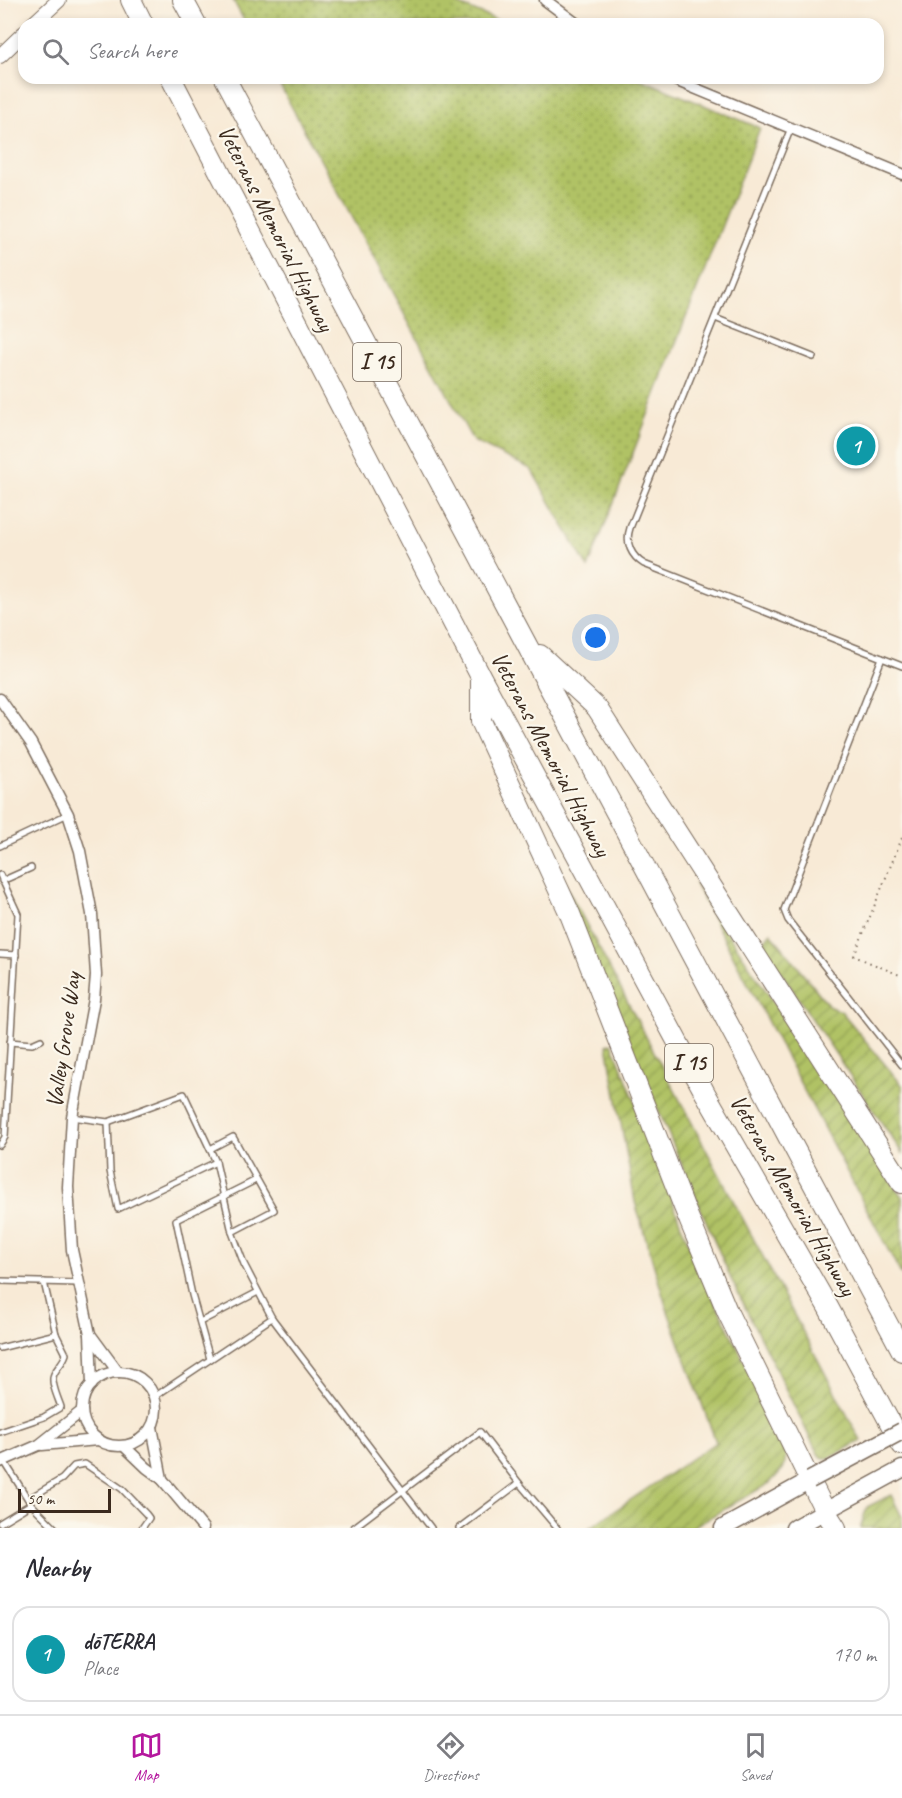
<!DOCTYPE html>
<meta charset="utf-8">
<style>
body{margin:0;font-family:Caveat,sans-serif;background:#f2f2f3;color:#2b2b33}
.scale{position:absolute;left:18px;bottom:15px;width:93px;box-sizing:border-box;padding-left:6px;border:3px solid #3b2a1e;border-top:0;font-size:16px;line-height:21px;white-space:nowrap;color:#3b2a1e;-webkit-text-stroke:4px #fbf7ec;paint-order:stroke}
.you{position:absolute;left:596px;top:638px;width:21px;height:21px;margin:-15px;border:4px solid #fff;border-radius:50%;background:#1a73e8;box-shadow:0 0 0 9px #1a73e833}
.badge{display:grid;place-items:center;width:39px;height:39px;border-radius:50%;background:#b5179e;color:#fff;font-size:20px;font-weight:700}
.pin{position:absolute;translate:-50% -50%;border:3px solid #fff;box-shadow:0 2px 6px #0006}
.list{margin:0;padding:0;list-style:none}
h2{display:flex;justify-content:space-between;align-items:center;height:78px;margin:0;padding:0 24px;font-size:26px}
h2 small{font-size:20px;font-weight:400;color:#7c7c81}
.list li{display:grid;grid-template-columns:39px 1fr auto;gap:18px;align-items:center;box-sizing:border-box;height:96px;margin:0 12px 12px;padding:0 12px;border:2px solid #e1e1e2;border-radius:18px}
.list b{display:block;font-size:22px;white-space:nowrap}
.list p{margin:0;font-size:20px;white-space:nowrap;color:#7c7c81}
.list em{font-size:20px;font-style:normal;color:#7c7c81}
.icon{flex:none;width:33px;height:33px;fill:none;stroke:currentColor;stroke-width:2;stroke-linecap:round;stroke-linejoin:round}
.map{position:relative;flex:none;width:902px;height:1528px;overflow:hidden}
.search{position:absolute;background:#fff;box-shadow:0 3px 9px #0003;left:18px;right:18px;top:18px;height:66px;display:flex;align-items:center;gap:15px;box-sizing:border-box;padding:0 21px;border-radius:18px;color:#7c7c81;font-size:22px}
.sheet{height:186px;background:#fff}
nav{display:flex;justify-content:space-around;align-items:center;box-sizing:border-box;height:84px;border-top:2px solid #e1e1e2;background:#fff;font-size:16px;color:#7c7c81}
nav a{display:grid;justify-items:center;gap:3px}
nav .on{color:#b5179e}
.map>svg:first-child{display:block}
</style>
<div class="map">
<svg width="902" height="1528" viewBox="0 0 902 1528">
<defs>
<pattern id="grass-dots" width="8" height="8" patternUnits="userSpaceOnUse" patternTransform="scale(1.5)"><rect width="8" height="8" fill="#b0c265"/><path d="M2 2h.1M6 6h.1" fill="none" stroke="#909e53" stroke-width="1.8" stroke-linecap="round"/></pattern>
<pattern id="garden-furrows" width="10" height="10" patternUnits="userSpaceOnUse" patternTransform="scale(1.5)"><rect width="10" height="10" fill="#b0c265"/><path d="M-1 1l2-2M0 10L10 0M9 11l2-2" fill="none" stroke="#909e53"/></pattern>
</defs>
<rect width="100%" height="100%" fill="#fbf7ec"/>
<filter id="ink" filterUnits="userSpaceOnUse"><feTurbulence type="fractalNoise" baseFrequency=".0167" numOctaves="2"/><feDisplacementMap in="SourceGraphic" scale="12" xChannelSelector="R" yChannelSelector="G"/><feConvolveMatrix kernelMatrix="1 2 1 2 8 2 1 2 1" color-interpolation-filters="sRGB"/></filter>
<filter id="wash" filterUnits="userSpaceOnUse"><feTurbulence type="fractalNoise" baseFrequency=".008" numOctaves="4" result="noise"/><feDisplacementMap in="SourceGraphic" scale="24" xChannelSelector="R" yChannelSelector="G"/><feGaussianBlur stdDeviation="1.35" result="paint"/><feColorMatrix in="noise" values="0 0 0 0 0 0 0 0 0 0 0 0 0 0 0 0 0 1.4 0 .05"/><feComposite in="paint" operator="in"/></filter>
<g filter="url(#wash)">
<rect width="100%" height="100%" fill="#f8ead6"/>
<!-- grass -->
<g fill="url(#grass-dots)" stroke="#767642" stroke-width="1.5">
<path d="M233 0H448L506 24H246Z"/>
<path d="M276 78H638L760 128 588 568 531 469 473 441Z"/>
</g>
<!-- garden -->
<g fill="url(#garden-furrows)" stroke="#767642" stroke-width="1.5">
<path d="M558 871 861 1441 829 1458H821L817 1452 731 1279 585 940Z"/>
<path d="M694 882 902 1197V1276Z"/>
<path d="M771 933 830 1007 841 1011 902 1085V1153L762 944Z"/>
<path d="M612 1043 655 1151 682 1228 706 1283 787 1448 784 1468 770 1483 691 1528H589L716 1442 666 1306 635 1202 607 1045Z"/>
<path d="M891 1495 902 1517V1528H860L867 1507Z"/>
</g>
</g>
<g filter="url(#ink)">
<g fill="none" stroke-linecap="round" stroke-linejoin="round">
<!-- service casing -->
<g stroke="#7d6d5e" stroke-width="8">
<g id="service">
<path d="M791 128 630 528C625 543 631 556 644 564L902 666"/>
<path d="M715 318 813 357"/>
<path d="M882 658 784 910 788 920 902 1065"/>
<path d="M0 846 68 814"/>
<path d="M0 875 18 914 5 1137 0 1145"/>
<path d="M2 881 31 868"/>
<path d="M0 954 16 955"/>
<path d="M10 1042 32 1044 41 1040"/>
<path d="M72 1117 108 1122 184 1094 216 1162 232 1232 244 1264 272 1318 431 1528"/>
<path d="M108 1122 110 1171 118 1209 216 1162"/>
<path d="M210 1149 233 1137 274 1210 232 1232"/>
<path d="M0 1281 78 1283"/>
<path d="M200 1322 258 1292"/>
<path d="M0 1348 56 1334 44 1282"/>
<path d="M210 1359 192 1295 176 1220 256 1180"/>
<path d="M154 1397 272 1318"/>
<path d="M0 1432 44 1417 61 1407C58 1398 50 1382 54 1374 58 1366 63 1363 66 1354L56 1334"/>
<path d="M4 1461 31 1504 55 1528"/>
<path d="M519 1483 557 1528"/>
<path d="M28 1499 62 1479 74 1466 85 1464 122 1489 146 1514 149 1518 142 1528"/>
<path d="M0 1523 31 1504"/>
<path d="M353 1528 480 1432 519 1483 459 1528"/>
</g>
</g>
<!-- minor casing -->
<g stroke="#7d6d5e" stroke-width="13">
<g id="minor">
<path d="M545 0 577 24"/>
<path d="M670 78 902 174"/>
<path d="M0 699 31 743 68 814 80 851 92 914 96 975 94 999 72 1117 68 1187 72 1250 90 1334 92 1384"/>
<path d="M90 1334 118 1372"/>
<circle cx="119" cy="1409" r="37"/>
<path d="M152 1427 162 1479"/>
<path d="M42 1445 98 1440"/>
<path d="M124 1446 147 1468 162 1479 203 1528"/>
<path d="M0 1462 39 1445 82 1411"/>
</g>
</g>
<!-- tertiary casing -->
<g stroke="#7d6d5e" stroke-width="16">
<g id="tertiary">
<path d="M33 24 59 0"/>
<path d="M0 56 24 33"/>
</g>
</g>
<!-- primary casing -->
<g stroke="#7d6d5e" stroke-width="19">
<g id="primary">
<path d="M723 1528 810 1480"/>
<path d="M794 1528 902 1469"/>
</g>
</g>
<!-- motorway casing -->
<g stroke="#7d6d5e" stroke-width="22">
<g id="motorway">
<path d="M131 0 143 24"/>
<path d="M183 0 196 24"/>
<path d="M171 78 481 677 705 1093 828 1307 902 1445"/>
<path d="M225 78C452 501 676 927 902 1351"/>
<path d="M540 655 597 708 902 1183"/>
<path d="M481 679V721L570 914 684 1207 727 1311 825 1511 836 1528"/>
</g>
</g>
<!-- path -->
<path stroke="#7d6d5e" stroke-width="2" stroke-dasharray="1.5 4.5" stroke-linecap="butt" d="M902 838 854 956 902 976"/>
<!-- service -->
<use href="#service" stroke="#fff" stroke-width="5"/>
<!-- minor -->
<use href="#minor" stroke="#fff" stroke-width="10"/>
<!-- tertiary -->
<use href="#tertiary" stroke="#fff" stroke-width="14"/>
<!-- primary -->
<use href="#primary" stroke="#fff" stroke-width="16"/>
<!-- motorway -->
<use href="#motorway" stroke="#fff" stroke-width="20"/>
<!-- primary-bridge casing -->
<g stroke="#7d6d5e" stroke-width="19" stroke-linecap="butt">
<path id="primary-bridge" d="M810 1480 902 1431"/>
</g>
<!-- primary-bridge -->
<use href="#primary-bridge" stroke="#fff" stroke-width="16"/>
</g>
</g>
<g text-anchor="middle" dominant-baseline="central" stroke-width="4.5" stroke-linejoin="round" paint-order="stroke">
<!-- shield labels -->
<g fill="#fbf7ec" stroke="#75685c" stroke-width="1.5">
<rect x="353" y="343" width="48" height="38" rx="4.5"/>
<rect x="665" y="1044" width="48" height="38" rx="4.5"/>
</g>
<g font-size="22" font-weight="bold" fill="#3b2a1e">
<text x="377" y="362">I 15</text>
<text x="689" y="1063">I 15</text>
</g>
<!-- street labels -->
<g font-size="24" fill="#3b2a1e" stroke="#fbf7ec">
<text transform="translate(276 228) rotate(63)">Veterans Memorial Highway</text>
<text transform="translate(551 754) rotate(62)">Veterans Memorial Highway</text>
<text transform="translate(63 1040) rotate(-82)">Valley Grove Way</text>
<text transform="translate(793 1195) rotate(60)">Veterans Memorial Highway</text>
</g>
</g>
</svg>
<div class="scale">50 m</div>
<div class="you"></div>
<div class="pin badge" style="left:856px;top:446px;background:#0f9aa8">1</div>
<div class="search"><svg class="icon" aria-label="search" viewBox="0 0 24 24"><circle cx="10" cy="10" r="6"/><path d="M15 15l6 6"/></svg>Search here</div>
</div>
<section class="sheet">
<h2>Nearby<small></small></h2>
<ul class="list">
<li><span class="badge" style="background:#0f9aa8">1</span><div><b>dōTERRA</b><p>Place</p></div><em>170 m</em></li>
</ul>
</section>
<nav>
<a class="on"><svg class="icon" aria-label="map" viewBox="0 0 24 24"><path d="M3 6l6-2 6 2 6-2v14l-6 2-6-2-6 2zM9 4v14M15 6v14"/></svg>Map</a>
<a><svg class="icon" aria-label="directions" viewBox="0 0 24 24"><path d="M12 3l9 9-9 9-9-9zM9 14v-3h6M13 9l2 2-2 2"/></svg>Directions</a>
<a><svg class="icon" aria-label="saved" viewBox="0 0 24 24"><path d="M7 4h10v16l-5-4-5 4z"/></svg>Saved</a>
</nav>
